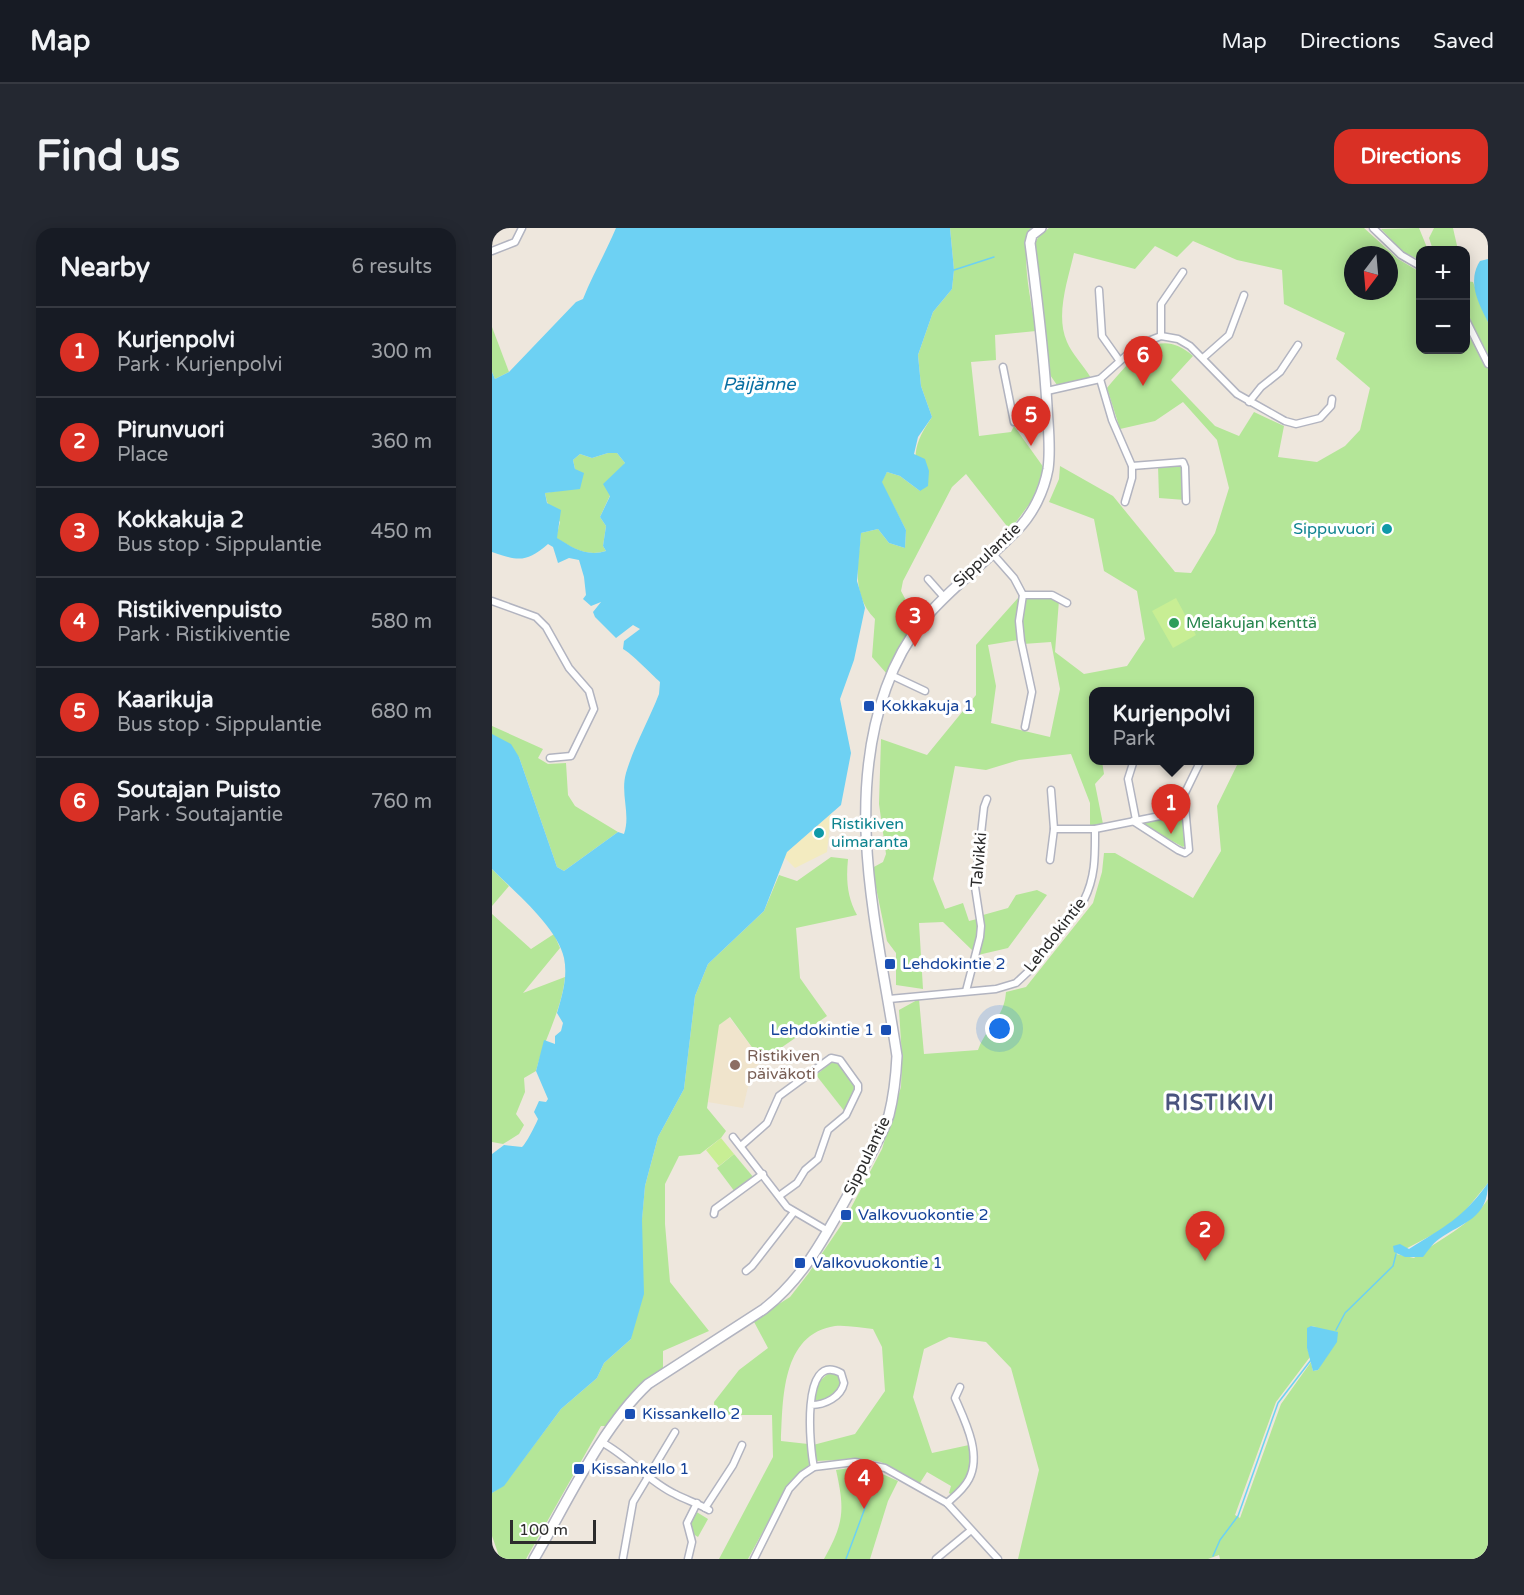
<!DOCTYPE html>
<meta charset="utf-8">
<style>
body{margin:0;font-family:"Varela Round",sans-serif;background:#242831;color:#f1f3f6}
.controls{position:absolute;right:18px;top:18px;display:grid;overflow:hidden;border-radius:12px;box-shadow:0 3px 15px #0003}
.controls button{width:54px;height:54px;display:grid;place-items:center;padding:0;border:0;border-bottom:2px solid #363941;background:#171b24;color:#f1f3f6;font:30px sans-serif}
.compass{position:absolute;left:852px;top:18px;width:54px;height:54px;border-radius:50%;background:#171b24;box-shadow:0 3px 15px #0003;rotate:196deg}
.scale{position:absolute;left:18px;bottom:15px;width:86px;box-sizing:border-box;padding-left:6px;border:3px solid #2c2c2c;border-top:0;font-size:16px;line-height:21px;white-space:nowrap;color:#2c2c2c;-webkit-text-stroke:4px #fff;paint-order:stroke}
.you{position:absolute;left:508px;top:801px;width:21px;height:21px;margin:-15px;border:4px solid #fff;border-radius:50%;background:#1a73e8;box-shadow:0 0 0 9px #1a73e833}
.badge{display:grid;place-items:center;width:39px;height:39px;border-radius:50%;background:#d93025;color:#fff;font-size:20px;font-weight:700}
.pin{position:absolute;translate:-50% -50px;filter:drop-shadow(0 2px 3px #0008)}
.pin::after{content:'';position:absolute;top:32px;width:21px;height:18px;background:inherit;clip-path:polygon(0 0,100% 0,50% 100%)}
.popup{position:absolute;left:597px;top:459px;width:165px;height:78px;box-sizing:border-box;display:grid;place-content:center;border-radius:12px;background:#171b24;filter:drop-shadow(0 2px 4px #0005);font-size:20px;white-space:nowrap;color:#9ea1a6}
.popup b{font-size:22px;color:#f1f3f6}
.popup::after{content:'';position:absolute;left:50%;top:100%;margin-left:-12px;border:12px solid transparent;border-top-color:#171b24}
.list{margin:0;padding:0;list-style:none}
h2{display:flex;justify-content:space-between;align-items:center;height:78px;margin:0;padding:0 24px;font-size:26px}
h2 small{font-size:20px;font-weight:400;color:#9ea1a6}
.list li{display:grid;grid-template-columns:39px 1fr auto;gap:18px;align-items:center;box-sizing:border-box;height:90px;padding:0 24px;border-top:2px solid #363941}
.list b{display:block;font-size:22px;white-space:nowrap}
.list p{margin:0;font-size:20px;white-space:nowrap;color:#9ea1a6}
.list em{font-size:20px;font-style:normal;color:#9ea1a6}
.map{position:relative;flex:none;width:996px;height:1331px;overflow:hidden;border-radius:18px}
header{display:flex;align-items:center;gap:36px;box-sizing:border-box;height:84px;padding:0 30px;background:#171b24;border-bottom:2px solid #363941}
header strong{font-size:28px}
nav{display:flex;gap:33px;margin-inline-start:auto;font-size:21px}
.intro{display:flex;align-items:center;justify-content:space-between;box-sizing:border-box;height:144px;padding:0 36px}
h1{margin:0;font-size:42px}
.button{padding:15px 27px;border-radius:18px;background:#d93025;color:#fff;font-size:21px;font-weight:700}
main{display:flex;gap:36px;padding:0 36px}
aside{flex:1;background:#171b24;border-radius:18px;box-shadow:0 3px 15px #0003}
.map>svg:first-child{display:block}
</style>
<header>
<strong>Map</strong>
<nav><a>Map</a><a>Directions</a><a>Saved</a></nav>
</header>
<div class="intro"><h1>Find us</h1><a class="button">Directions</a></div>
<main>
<aside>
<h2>Nearby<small>6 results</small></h2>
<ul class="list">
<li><span class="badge">1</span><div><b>Kurjenpolvi</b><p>Park · Kurjenpolvi</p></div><em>300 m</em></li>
<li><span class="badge">2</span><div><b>Pirunvuori</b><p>Place</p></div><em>360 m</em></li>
<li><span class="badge">3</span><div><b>Kokkakuja 2</b><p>Bus stop · Sippulantie</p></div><em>450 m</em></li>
<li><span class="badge">4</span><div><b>Ristikivenpuisto</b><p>Park · Ristikiventie</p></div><em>580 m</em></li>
<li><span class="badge">5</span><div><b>Kaarikuja</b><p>Bus stop · Sippulantie</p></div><em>680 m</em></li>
<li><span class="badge">6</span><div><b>Soutajan Puisto</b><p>Park · Soutajantie</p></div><em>760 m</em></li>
</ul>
</aside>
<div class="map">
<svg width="996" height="1331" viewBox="0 0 996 1331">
<rect width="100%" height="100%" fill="#eee7dd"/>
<!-- education -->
<path fill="#f0e4cc" d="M237 789 270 833 260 842 251 880 216 874 226 798Z"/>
<!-- green -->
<g fill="#b4e698" fill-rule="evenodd">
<path d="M458 0H543C524 14 541 81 544 103L503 107 504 132 479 134 487 208 519 204 522 198 552 240 541 271 518 302 474 246 460 259 411 353 409 363 417 378 429 387 404 424 395 446 380 429 383 391C359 367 366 336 369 305L386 301 397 315 413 320 414 302 389 254 395 244 408 248 428 263C422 227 419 220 440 189L429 158 426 127 441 84 460 61 462 42Z"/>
<path d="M557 0H872L906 31 928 44V122H974V53L981 54 996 94V955L969 988 959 997 904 1026 922 1030C948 1011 978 998 996 971V1331H728L727 1327 716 1331H526L547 1242 519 1140 494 1114 457 1109 432 1121 421 1169 440 1225 477 1217C481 1239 477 1252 460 1267L457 1265 459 1258 435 1244 428 1255 389 1234 368 1231 324 1233 321 1217 363 1206 393 1163 390 1119 381 1101C369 1100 355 1097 343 1098 289 1106 291 1172 289 1213L316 1216 317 1237 295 1259 256 1331H227L281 1229 280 1187H223L222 1174 247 1142 276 1120 261 1092 298 1069 316 1046 352 993 390 921 409 859 410 829 407 782 427 771 432 826 486 822C495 797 512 791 514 764L534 759 601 675 610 644 612 625H623L701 670 729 623 725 578 747 533 757 532V464H601V532L610 533 612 546 603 556 611 596 598 599V575L579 526 527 532 494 542 463 538 441 651 453 681 471 675 477 693 485 691V708L481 723 451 694 427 695 431 761 404 757V725L395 713 380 640 391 634 394 626 387 576 389 511 435 527 484 467V417L527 369 524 391 526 412 496 417 504 458 499 495 558 509 568 461 559 414 531 416 530 393 534 370 553 368 567 372 563 424 592 446 635 438 653 411 645 363 612 343 602 291 557 274 567 251 568 238 621 268 683 344 699 345 723 305 737 260 725 212 691 174 663 193 628 201 615 160C638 134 664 95 701 128L679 152 723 198 747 208 762 184 792 198 786 229 825 234 853 218 868 202 878 160 844 131 853 105 792 76 790 42 745 32 701 13 685 29 663 18 643 41 582 25C576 52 563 87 575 114 580 126 592 138 599 150L565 157 556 144 543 15 547 8ZM861 27H897V63H861ZM819 1098 824 1099 832 1131 826 1142 821 1143 819 1134 789 1176 748 1290 743 1287 784 1174 818 1129 815 1119Z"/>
<path d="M927 0 936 22H928V32L911 24 889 1Z"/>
<path d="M942 0H961L966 22H941L937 10Z"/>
<path d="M0 99 17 144 3 151 0 144Z"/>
<path d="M116 225H125L133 235 108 289 114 298 111 318 114 323C94 329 81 320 64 310L68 294 55 274 53 265 77 261 83 241 81 232 88 226 100 230Z"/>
<path d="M666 237H690L693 272 667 270Z"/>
<path d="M0 498 51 521 46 530 56 536 74 535 76 567 83 578 126 604 72 643 65 639 27 529 0 507Z"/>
<path d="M685 587 691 589 695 616 691 619 653 598 652 594Z"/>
<path d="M339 629 356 631C354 651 355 669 365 687L304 700 308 750 335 788 270 833 238 789 227 797 215 880 234 903 229 910 208 926 187 928 173 956V996L178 1054 217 1103 171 1123V1141C148 1157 130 1175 114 1198H109L34 1331H8L0 1308V1265L12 1257 69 1181 105 1150 112 1135 139 1111 153 958 166 909 192 861 203 768 216 736 272 683 287 647 305 653Z"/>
<path d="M0 641 17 658 0 678Z"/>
<path d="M545 662 555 667 516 720 486 727 491 687 516 680 524 667Z"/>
<path d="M0 686 39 721 62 706 68 720 31 765 73 749C70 782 52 811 44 843L32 850 33 864 24 886 32 897 27 906 11 916 0 914Z"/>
<path d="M340 834 347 835 364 859 353 884 324 847Z"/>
<path d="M242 926 262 950 243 964 225 940Z"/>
<path d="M338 1144 347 1147 349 1158C342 1168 334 1173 321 1174L322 1158Z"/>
<path d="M365 1239 377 1240 406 1253 396 1273 378 1331H332C352 1295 353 1282 344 1242Z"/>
<path d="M203 1283 216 1291 206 1309 198 1304 197 1293Z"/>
</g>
<!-- sand -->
<path fill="#f3ebc0" d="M339 586 335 624 303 640 292 629 295 624Z"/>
<!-- pitch -->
<g fill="#c8ee94">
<path d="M684 370 704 407 681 420 660 383Z"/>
<path d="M229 910 242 926 227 938 214 922Z"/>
</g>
<!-- water -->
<g fill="#6dd1f3" fill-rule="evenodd">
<path d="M124 0H458L462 42 460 61 441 84 426 127 429 158 440 189 426 209 422 226 433 231 437 243 436 258 428 263 408 248 395 244 390 254 414 302 413 320 397 315 386 301 369 305 365 353 373 380 362 432 348 471 359 525 349 577 295 624 272 683 216 736 203 768 192 861 166 909 153 958 150 992 152 1066 139 1111 112 1135 105 1150 69 1181 12 1258 0 1265V926L12 917 30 919C34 916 44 896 46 891L42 884 47 873 54 874 56 871 44 843 52 812 63 816V808L69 803 71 795 65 785C70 768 76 749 72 730 66 700 22 663 0 641V506L19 516 27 529 65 639 72 643 126 604 132 606C139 586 128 566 134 545 142 518 157 492 167 466L168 454C159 446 139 425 131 421L132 413 148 401 141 397 124 410 103 389 101 384 109 374 99 378 91 371 94 367 92 349 87 332 77 330 66 335 61 319 56 316C34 335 26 333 0 324V144L3 151 17 144 84 74 91 71C101 46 114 24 124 0ZM116 225H125L133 235 111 256 118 268 108 289 114 298 111 318 114 323C95 329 81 320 65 310L69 282 55 275 53 265 88 261 92 245 83 241 81 232 88 226 100 230Z"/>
<path d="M996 31V94C986 75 975 53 988 33Z"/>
<path d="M996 955C996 991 971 994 947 1011 940 1016 936 1023 931 1029H913L902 1024 901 1018 908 1016 917 1021C952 999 971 990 996 955Z"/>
<path d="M819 1098 846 1104 845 1114 826 1142 821 1143 815 1120V1100Z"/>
</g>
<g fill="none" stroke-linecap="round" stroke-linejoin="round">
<!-- stream -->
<g stroke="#6dd1f3" stroke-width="1.5">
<path d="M462 42 502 29"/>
<path d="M844 1102 853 1085 901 1038 904 1026"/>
<path d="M721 1328 728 1312 746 1288 786 1175 819 1132"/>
<path d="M354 1331 386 1245"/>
</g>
<!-- street casing -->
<g stroke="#b2b4c0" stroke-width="9">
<g id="street">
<path d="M881 0 909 27 928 38"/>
<path d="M0 23 23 14 30 0"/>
<path d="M607 62 610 108 627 132"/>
<path d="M974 92 996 136"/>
<path d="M669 108V76L691 44"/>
<path d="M711 130 737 107 752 67"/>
<path d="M511 139 522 194 556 193"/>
<path d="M608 151 620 192 640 238V250L633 274"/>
<path d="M555 163 608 151 646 117 669 108 686 111 698 118 745 166 793 193 804 196 828 190 839 178 840 171"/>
<path d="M757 174 769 159 788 144 806 117"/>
<path d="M640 238 691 234 693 239 694 273"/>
<path d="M500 325 522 350 531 367 527 393 529 413 540 464 533 499"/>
<path d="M436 351 451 368"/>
<path d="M531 367H560L575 375"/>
<path d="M0 373 44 389 54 399 77 440 97 463 102 481 79 528 58 530"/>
<path d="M399 447 433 463"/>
<path d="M642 532 636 551 644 592"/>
<path d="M641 593 686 622 693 625 697 622 692 567 709 532"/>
<path d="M562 601H603L693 583"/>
<path d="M558 632 562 601 559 562"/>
<path d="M474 763 488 709 489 698 483 659 492 579 495 571"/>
<path d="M397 771 504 761 524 755 539 741 592 672C604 648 603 626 603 601"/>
<path d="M241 909 295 979 336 1003"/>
<path d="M250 917 275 895 287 868 339 830 348 832 366 857V862L354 887 336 902 326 931 313 942 305 955 287 968"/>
<path d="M222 986 223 981 271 946"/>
<path d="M254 1043 260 1038 302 984"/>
<path d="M319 1177C333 1177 349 1169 352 1155L349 1145C308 1122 318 1222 322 1239"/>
<path d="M111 1215C137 1229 157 1254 183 1266 194 1272 205 1275 217 1282"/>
<path d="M455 1275C463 1268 472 1261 477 1251 490 1226 473 1193 463 1170L468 1159"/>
<path d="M213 1280 241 1237 250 1217"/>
<path d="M131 1330 141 1274 183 1204"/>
<path d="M196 1331 200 1314 195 1295 205 1275"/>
<path d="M262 1331 297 1261 310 1247 322 1239 363 1234 393 1240 455 1275 506 1331"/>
<path d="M444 1331 478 1303"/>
</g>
</g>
<!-- secondary casing -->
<g stroke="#b2b4c0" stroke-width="12">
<path id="secondary" d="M42 1331C75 1275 109 1200 156 1156L272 1081C313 1049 335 1005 360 960 373 936 388 913 397 887 402 867 404 848 405 828 387 707 351 579 394 460 422 380 471 358 525 302 541 286 552 263 556 241 559 220 556 199 555 178 552 124 545 69 538 15L540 7 549 0"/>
</g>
<!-- street -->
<use href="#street" stroke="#fff" stroke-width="6"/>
<!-- secondary -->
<use href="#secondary" stroke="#fff" stroke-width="9"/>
</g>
<!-- markers -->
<g fill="#0f9aa8" stroke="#fff" stroke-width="2">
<circle cx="895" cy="301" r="6"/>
<circle cx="327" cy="605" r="6"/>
</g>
<circle fill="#2e9e5b" stroke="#fff" stroke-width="2" cx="682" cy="395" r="6"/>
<g fill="#1a4fb4" stroke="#fff" stroke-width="2">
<rect x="371" y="472" width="12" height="12" rx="3"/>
<rect x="392" y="730" width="12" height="12" rx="3"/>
<rect x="388" y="796" width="12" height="12" rx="3"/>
<rect x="348" y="981" width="12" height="12" rx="3"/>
<rect x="302" y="1029" width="12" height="12" rx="3"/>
<rect x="132" y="1180" width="12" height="12" rx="3"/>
<rect x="81" y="1235" width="12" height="12" rx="3"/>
</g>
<circle fill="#8d6e63" stroke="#fff" stroke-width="2" cx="243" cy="837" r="6"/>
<g text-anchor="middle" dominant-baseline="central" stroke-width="6" stroke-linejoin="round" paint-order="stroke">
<!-- culture labels -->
<g font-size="16" fill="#0d838f" stroke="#fff" text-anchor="end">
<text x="883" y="301">Sippuvuori</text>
<text x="339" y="596" text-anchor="start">Ristikiven<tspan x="339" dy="18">uimaranta</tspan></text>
</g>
<!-- street labels -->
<g font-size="16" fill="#2c2c2c" stroke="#fff">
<text transform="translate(495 327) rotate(-43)">Sippulantie</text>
<text transform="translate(487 632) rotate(-85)">Talvikki</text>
<text transform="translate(563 707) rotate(-52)">Lehdokintie</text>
<text transform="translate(375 928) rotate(-64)">Sippulantie</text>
</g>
<!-- leisure labels -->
<g font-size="16" fill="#27864d" stroke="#fff" text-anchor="start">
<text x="694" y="395">Melakujan kenttä</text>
</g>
<!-- transit labels -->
<g font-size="16" fill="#164399" stroke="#fff" text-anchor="start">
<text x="389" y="478">Kokkakuja 1</text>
<text x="410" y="736">Lehdokintie 2</text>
<text x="382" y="802" text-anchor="end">Lehdokintie 1</text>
<text x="366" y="987">Valkovuokontie 2</text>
<text x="320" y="1035">Valkovuokontie 1</text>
<text x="150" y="1186">Kissankello 2</text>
<text x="99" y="1241">Kissankello 1</text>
</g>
<!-- education labels -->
<g font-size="16" fill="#785e54" stroke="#fff" text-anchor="start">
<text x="255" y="828">Ristikiven<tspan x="255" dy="18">päiväkoti</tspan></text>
</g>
<!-- water labels -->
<g font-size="18" font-style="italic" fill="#096fa2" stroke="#fff">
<text x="267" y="156">Päijänne</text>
</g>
<!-- district labels -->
<g font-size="22" font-weight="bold" letter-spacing="1.5" fill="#4a547e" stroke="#fff">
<text x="728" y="875">RISTIKIVI</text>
</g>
</g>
</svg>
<div class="controls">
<button>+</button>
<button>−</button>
</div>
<svg class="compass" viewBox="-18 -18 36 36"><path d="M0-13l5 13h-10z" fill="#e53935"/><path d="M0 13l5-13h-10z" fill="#9ea1a6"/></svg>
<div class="scale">100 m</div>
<div class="you"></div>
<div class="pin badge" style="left:679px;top:606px">1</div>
<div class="popup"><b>Kurjenpolvi</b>Park</div>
<div class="pin badge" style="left:713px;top:1033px">2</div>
<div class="pin badge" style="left:423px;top:419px">3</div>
<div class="pin badge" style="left:372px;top:1281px">4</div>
<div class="pin badge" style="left:539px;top:218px">5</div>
<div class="pin badge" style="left:651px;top:158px">6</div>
</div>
</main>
